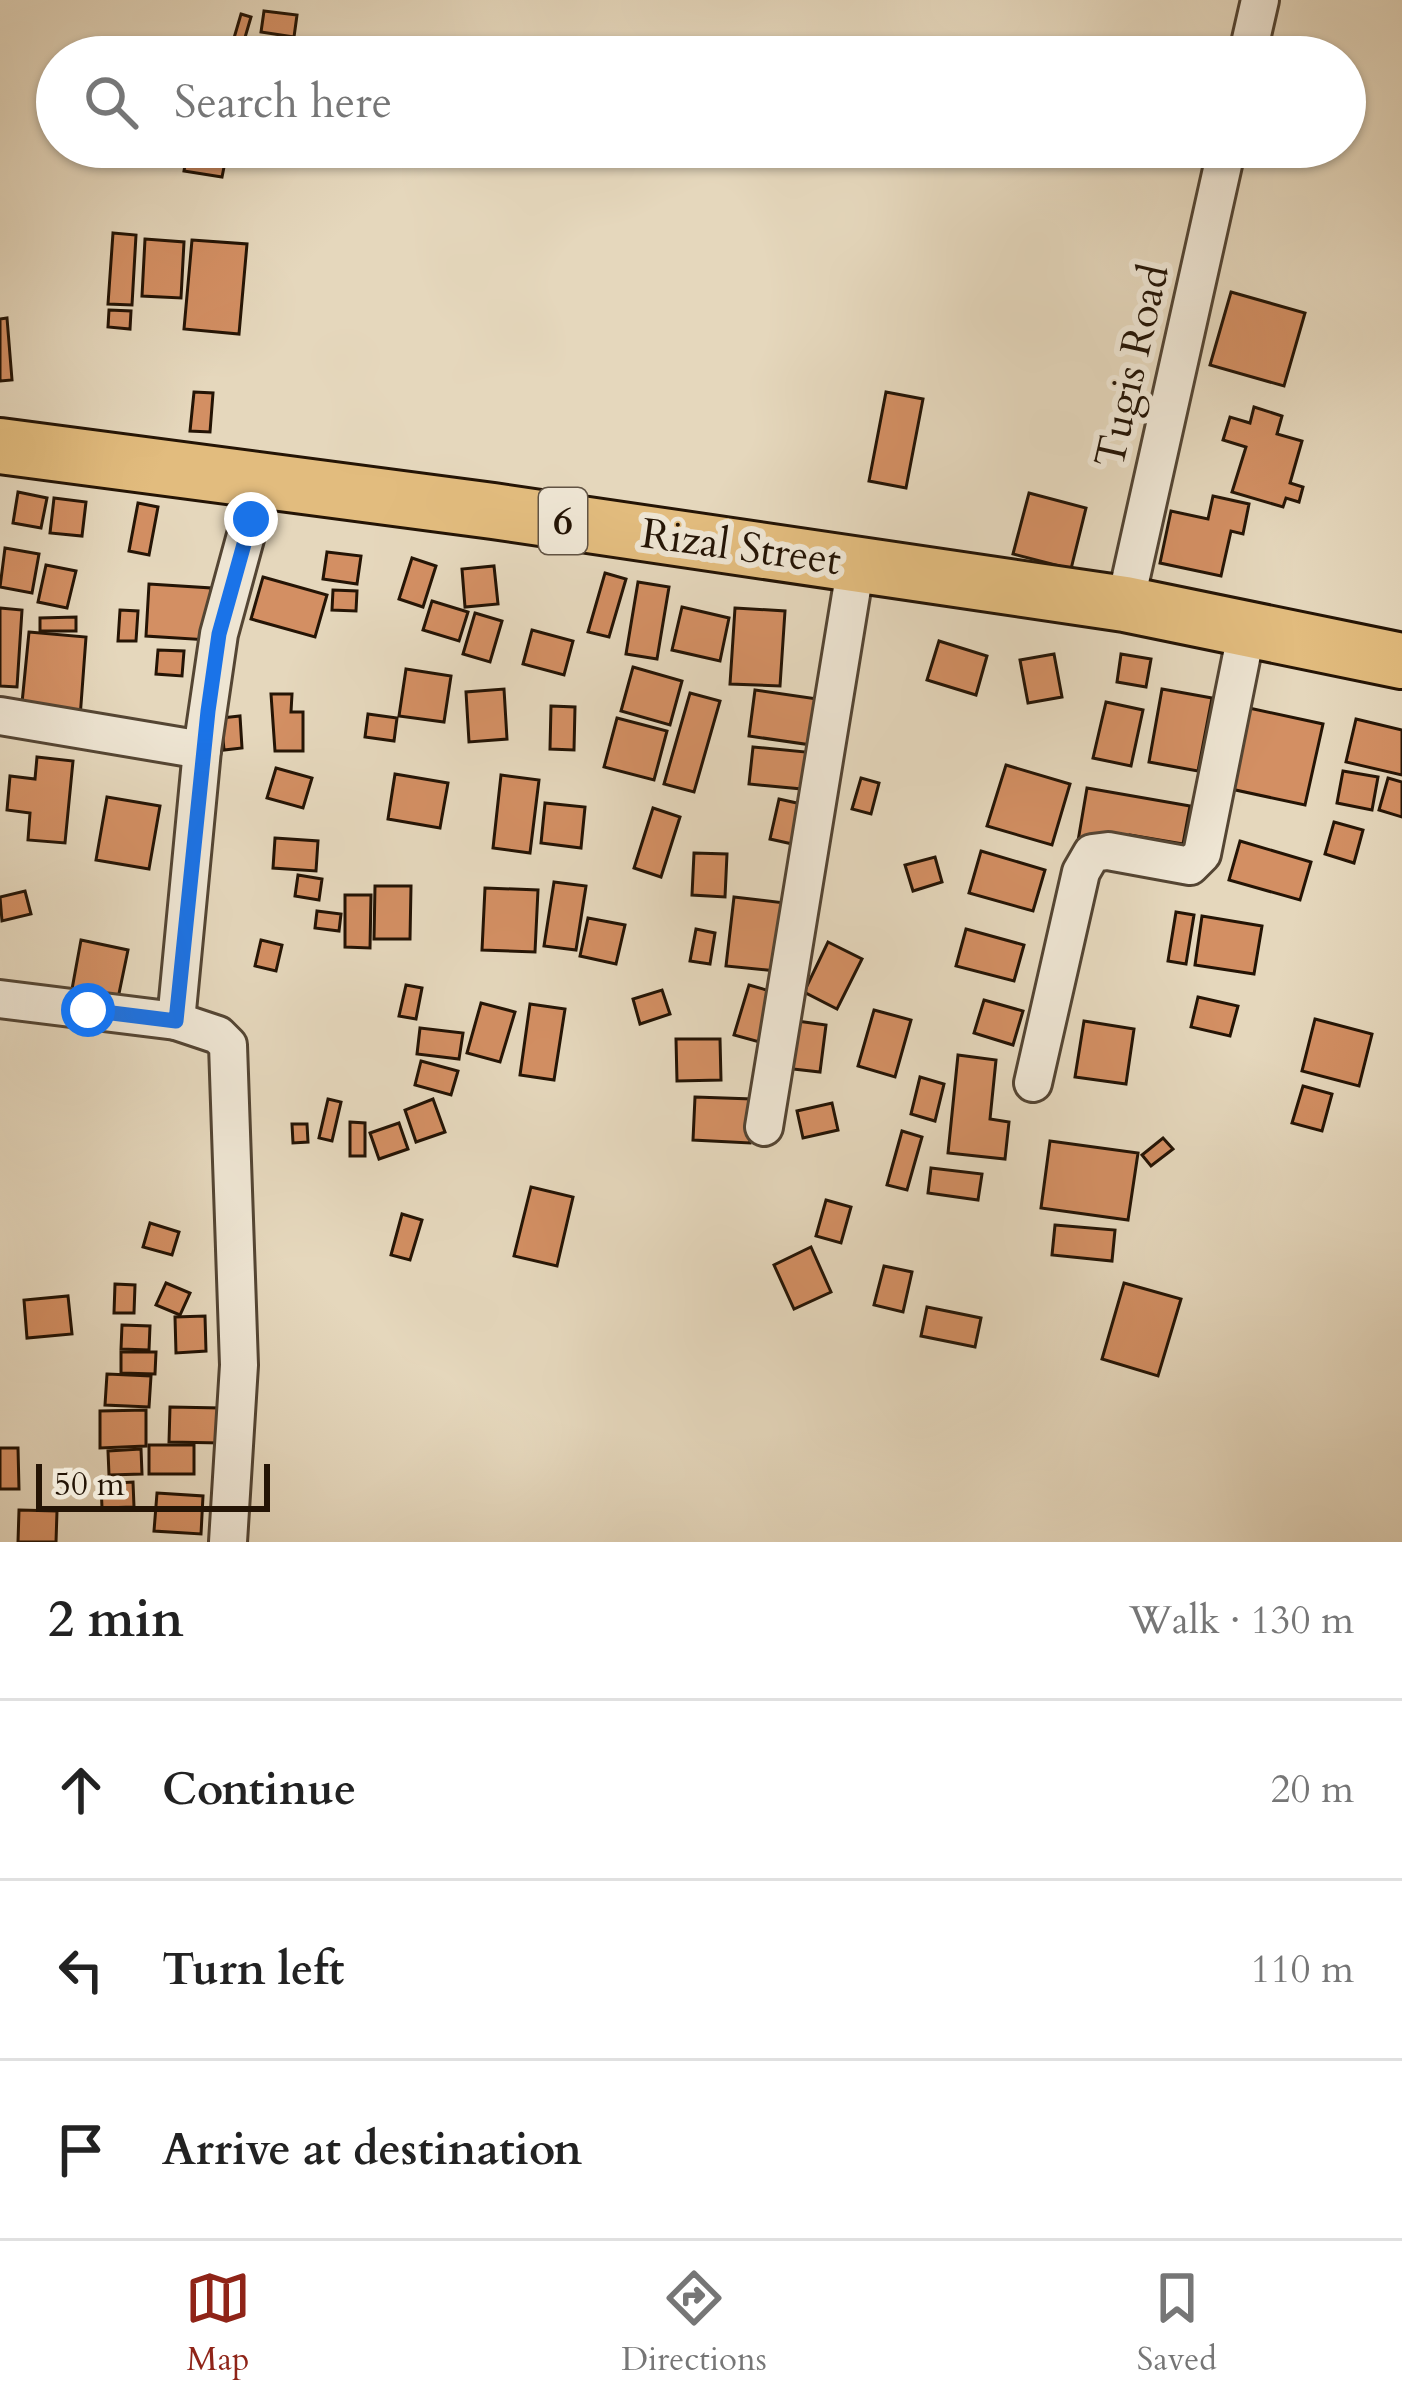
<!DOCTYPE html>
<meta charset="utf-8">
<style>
body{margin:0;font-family:Cardo,serif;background:#f6f6f6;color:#222}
.scale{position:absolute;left:36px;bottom:30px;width:234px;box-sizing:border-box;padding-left:12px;border:6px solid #241405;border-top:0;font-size:33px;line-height:42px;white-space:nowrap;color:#241405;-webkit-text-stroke:9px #eee5d3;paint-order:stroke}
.stop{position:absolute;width:36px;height:36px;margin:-27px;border:9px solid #1a73e8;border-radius:50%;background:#fff}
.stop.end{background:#1a73e8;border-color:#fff;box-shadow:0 3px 12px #0008}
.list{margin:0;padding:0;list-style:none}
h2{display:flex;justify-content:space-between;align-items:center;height:156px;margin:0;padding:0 48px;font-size:51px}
h2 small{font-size:39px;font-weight:400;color:#767676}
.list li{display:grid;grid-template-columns:78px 1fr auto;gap:36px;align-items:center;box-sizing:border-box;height:180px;padding:0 48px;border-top:3px solid #e0e0e0}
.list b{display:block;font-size:45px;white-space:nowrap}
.list em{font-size:39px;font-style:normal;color:#767676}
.icon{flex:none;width:66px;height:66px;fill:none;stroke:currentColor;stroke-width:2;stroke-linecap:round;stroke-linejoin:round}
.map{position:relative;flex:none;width:1402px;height:1542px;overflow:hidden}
.search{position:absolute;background:#fff;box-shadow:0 3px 9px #0004;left:36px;right:36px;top:36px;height:132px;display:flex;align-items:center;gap:30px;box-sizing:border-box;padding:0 42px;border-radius:66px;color:#767676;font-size:45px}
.sheet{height:696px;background:#fff}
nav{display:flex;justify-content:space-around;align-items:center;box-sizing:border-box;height:168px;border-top:3px solid #e0e0e0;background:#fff;font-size:33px;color:#767676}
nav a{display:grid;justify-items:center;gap:6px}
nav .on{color:#8f2418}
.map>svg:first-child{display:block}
</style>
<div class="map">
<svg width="1402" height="1542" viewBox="0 0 1402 1542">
<rect width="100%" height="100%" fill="#e5d7bc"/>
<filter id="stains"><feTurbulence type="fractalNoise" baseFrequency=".00167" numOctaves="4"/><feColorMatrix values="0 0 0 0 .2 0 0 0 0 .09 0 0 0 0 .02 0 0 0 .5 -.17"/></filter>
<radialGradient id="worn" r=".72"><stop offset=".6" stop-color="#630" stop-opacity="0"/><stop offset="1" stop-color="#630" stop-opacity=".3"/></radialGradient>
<!-- building -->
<g fill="#d38f63" stroke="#241405" stroke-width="3">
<path d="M264 11 297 15 294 37 261 32Z"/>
<path d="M241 14 251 17 244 41 234 38Z"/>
<path d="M188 147H228L222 177 184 171Z"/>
<path d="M113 233 136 235 132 305 108 304Z"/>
<path d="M145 239 184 242 181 298 142 296Z"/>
<path d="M192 240 247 244 239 334 184 329Z"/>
<path d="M1231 292 1305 313 1284 386 1210 365Z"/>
<path d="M109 310 131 311 130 329 108 327Z"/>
<path d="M7 318 12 380 0 381V319Z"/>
<path d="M194 392 213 393 210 432 190 431Z"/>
<path d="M886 392 923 399 906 488 869 481Z"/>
<path d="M1254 407 1282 416 1277 434 1302 441 1290 483 1303 487 1299 502 1286 498 1283 507 1232 492 1246 447 1223 440 1230 417 1250 423Z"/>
<path d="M18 492 47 498 41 528 13 523Z"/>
<path d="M1029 493 1086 508 1071 569 1013 554Z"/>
<path d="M1213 496 1249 504 1243 534 1231 531 1221 576 1160 563 1171 511 1208 519Z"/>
<path d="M54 498 86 502 82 536 50 533Z"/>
<path d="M138 503 158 507 149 555 129 551Z"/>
<path d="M5 548 39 554 32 593 0 587Z"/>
<path d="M327 552 361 556 357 584 323 579Z"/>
<path d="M412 558 436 566 423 607 399 599Z"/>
<path d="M46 565 76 571 67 608 38 602Z"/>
<path d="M494 566 498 604 465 607 462 569Z"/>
<path d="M605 573 626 579 609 637 588 632Z"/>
<path d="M263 577 327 595 315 637 251 619Z"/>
<path d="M638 582 669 587 657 659 626 654Z"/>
<path d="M149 584 211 588 208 640 146 636Z"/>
<path d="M333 590 357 591 356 611 332 610Z"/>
<path d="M432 601 468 612 459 641 423 630Z"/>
<path d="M682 607 729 618 720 661 672 650Z"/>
<path d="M0 608 22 610 17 687 0 686Z"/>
<path d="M735 608 785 611 780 686 730 684Z"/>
<path d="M120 610 138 611 136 641H118Z"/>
<path d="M475 613 502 621 490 662 463 654Z"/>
<path d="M76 617V631H40V618Z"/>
<path d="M532 630 573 641 564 675 523 664Z"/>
<path d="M29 632 86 637 80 718 21 713Z"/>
<path d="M939 641 987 656 976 695 927 680Z"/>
<path d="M158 650 184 651 182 676 156 674Z"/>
<path d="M1054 654 1062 697 1028 703 1020 660Z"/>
<path d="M1121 654 1151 659 1146 687 1117 682Z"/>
<path d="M633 667 682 681 670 725 621 711Z"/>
<path d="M406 669 451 676 444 722 399 716Z"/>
<path d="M504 689 507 739 469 742 466 692Z"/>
<path d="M1162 689 1212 698 1198 771 1149 762Z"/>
<path d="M755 690 831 701 825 747 749 736Z"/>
<path d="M690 693 720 701 694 792 664 784Z"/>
<path d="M271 694H292L291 712H303V751H275Z"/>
<path d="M1106 702 1143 710 1131 766 1093 758Z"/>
<path d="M551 706 575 707 574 750 550 749Z"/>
<path d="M1249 708 1323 724 1305 805 1231 789Z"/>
<path d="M368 714 397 718 394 741 365 737Z"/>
<path d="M240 716 242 748 224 750 221 718Z"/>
<path d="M617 718 667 731 654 780 604 767Z"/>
<path d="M1356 719 1402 730V775L1346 762Z"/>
<path d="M753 747 816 753 813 790 749 784Z"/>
<path d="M37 757 73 761 65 843 28 840 30 813 7 810 10 776 35 779Z"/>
<path d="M1006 765 1070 784 1052 845 987 826Z"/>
<path d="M276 768 312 778 303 808 267 798Z"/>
<path d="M1343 771 1378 777 1372 810 1337 803Z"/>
<path d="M395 774 448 783 440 828 388 819Z"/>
<path d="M501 775 539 780 530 853 493 848Z"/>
<path d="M861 778 879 783 871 814 852 809Z"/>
<path d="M1388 778 1402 782V817L1379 810Z"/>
<path d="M1087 788 1190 806 1183 844 1130 835 1128 850 1078 841Z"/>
<path d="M107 797 160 806 149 869 96 860Z"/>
<path d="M779 799 810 806 801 846 770 839Z"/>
<path d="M545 803 585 807 581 848 541 843Z"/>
<path d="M653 808 680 817 661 877 634 868Z"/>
<path d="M1334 822 1363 830 1354 863 1325 854Z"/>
<path d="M275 838 318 841 316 871 273 868Z"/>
<path d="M1240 841 1311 862 1300 900 1229 880Z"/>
<path d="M981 851 1045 870 1033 911 969 893Z"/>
<path d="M694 853 727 854 725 897 692 895Z"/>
<path d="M935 857 942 882 913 891 905 865Z"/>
<path d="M298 875 322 879 319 900 295 896Z"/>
<path d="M554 882 586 886 576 950 544 946Z"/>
<path d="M375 886H411L410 939H374Z"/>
<path d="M485 888 538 890 535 952 482 950Z"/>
<path d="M25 891 31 914 2 921 0 897Z"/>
<path d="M345 895H371L370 948 345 947Z"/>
<path d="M734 897 785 903 777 971 726 966Z"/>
<path d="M317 911 341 914 339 931 315 928Z"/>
<path d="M1176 912 1194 915 1186 964 1168 961Z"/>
<path d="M1202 916 1262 926 1254 974 1195 965Z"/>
<path d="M588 918 625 925 616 964 580 956Z"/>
<path d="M696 929 715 933 710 964 690 961Z"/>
<path d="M966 929 1024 945 1014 981 956 966Z"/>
<path d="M81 940 128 950 116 1008 70 1000Z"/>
<path d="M261 940 282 945 276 971 255 966Z"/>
<path d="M828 942 862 959 837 1009 804 992Z"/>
<path d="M406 985 422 988 416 1019 399 1016Z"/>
<path d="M749 985 777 993 763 1043 734 1035Z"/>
<path d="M662 990 670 1014 640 1024 633 999Z"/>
<path d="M1198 997 1238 1006 1230 1036 1191 1027Z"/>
<path d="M984 1000 1023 1011 1013 1045 974 1033Z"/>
<path d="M481 1003 515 1012 500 1062 467 1053Z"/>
<path d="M530 1004 565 1009 554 1080 520 1075Z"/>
<path d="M874 1010 911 1020 895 1077 858 1066Z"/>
<path d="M1315 1019 1372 1034 1359 1086 1302 1071Z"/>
<path d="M790 1020 826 1025 820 1072 784 1068Z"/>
<path d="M1084 1021 1134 1029 1126 1084 1075 1077Z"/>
<path d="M420 1028 463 1033 459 1059 417 1054Z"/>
<path d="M676 1039H720L721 1080 677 1081Z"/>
<path d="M958 1055 996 1060 990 1119 1009 1122 1005 1159 948 1153Z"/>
<path d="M421 1061 458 1071 451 1095 415 1085Z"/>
<path d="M920 1077 944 1084 935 1121 911 1114Z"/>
<path d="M1303 1086 1332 1094 1322 1131 1292 1123Z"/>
<path d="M695 1097 752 1099 750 1143 693 1140Z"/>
<path d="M328 1099 341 1102 332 1141 319 1138Z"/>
<path d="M433 1099 445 1132 416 1142 405 1110Z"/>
<path d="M832 1103 838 1130 803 1138 797 1111Z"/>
<path d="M350 1122 365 1123V1156H350Z"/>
<path d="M399 1123 408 1149 379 1159 370 1133Z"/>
<path d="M292 1124H307L308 1142 293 1143Z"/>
<path d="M902 1131 922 1137 907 1190 887 1185Z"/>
<path d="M1163 1138 1173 1149 1151 1166 1142 1155Z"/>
<path d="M1050 1141 1138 1153 1128 1220 1041 1208Z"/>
<path d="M931 1168 982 1174 978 1200 928 1193Z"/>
<path d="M531 1187 573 1197 557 1266 514 1256Z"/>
<path d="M826 1200 851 1207 841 1243 816 1236Z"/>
<path d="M402 1214 422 1220 410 1260 391 1255Z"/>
<path d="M150 1223 179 1232 172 1255 143 1247Z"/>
<path d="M1055 1225 1115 1230 1112 1261 1052 1255Z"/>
<path d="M811 1247 831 1292 794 1309 774 1265Z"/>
<path d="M884 1266 912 1272 903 1312 874 1305Z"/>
<path d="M166 1283 190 1293 180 1315 156 1305Z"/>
<path d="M1124 1283 1181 1299 1158 1376 1102 1359Z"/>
<path d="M115 1284 135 1285 134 1313H114Z"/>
<path d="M68 1296 72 1334 27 1338 24 1300Z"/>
<path d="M927 1307 981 1318 975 1347 921 1336Z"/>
<path d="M205 1316 206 1351 176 1353 175 1317Z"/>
<path d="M122 1325 150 1326 149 1350 121 1349Z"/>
<path d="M121 1352H156L155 1374 121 1373Z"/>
<path d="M107 1374 151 1376 149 1407 105 1405Z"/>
<path d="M170 1407 221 1408V1443L169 1442Z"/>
<path d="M146 1410V1446L100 1448V1411Z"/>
<rect x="149" y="1445" width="45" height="29"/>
<path d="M0 1448H18L19 1489H0Z"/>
<path d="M141 1449 142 1474 109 1475 108 1451Z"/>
<path d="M133 1482 134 1507 102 1508 101 1484Z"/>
<path d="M157 1493 203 1496 201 1534 154 1531Z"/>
<path d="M19 1510 57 1511 56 1542H18Z"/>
</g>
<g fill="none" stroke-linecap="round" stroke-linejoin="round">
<!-- minor casing -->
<g stroke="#544533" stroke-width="42">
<g id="minor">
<path d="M1247 57 1260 0"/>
<path d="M1125 604 1227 147"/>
<path d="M0 716 202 750"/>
<path d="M0 999 176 1021 202 750 219 634 261 480"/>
<path d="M176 1021 218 1035 228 1045 239 1365 228 1542"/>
<path d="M1033 1083 1081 872 1092 853 1108 851 1190 866 1202 854 1247 629"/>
<path d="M764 1127 856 564"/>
</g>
</g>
<!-- highway casing -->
<g stroke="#241405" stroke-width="60">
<path id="highway" d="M0 446 493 511 1125 604 1402 661"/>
</g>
<!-- minor -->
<use href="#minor" stroke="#eee5d3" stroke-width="36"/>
<!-- highway -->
<use href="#highway" stroke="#e2bc7e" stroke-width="54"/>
</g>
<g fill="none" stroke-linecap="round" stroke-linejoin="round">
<!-- route -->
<path stroke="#1a73e8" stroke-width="15" d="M88 1010 176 1021 208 711 219 634 251 519"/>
</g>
<g text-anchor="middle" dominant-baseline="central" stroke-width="12" stroke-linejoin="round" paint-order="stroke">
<!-- shield labels -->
<rect fill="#eee5d3" stroke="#615343" stroke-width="3" x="539" y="488" width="48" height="66" rx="9"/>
<g font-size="39" font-weight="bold" fill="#241405">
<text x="563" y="521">6</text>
</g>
<!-- street labels -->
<g font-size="42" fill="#241405" stroke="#eee5d3">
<text transform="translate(1132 366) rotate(-77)">Tugis Road</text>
<text transform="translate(741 547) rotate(8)">Rizal Street</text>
</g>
</g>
<rect width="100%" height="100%" filter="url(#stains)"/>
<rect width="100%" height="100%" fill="url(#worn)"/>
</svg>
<div class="scale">50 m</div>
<div class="stop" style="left:88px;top:1010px"></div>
<div class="stop end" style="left:251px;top:519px"></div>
<div class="search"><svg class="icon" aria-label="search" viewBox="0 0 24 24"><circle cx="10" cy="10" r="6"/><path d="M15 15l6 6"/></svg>Search here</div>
</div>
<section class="sheet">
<h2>2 min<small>Walk · 130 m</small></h2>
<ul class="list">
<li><svg class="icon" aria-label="ahead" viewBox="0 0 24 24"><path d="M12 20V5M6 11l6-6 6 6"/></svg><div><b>Continue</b></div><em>20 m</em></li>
<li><svg class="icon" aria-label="left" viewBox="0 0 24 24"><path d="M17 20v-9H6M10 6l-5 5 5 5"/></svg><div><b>Turn left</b></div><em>110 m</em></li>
<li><svg class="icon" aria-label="arrive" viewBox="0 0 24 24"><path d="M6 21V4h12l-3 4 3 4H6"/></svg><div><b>Arrive at destination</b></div></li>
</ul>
</section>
<nav>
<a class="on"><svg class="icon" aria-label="map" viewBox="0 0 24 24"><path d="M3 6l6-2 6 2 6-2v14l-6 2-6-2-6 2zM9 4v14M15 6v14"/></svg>Map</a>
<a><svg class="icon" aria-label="directions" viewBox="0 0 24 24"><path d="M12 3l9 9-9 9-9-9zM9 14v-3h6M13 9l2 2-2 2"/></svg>Directions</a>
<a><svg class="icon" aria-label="saved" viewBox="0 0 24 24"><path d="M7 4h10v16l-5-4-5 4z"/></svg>Saved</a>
</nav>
